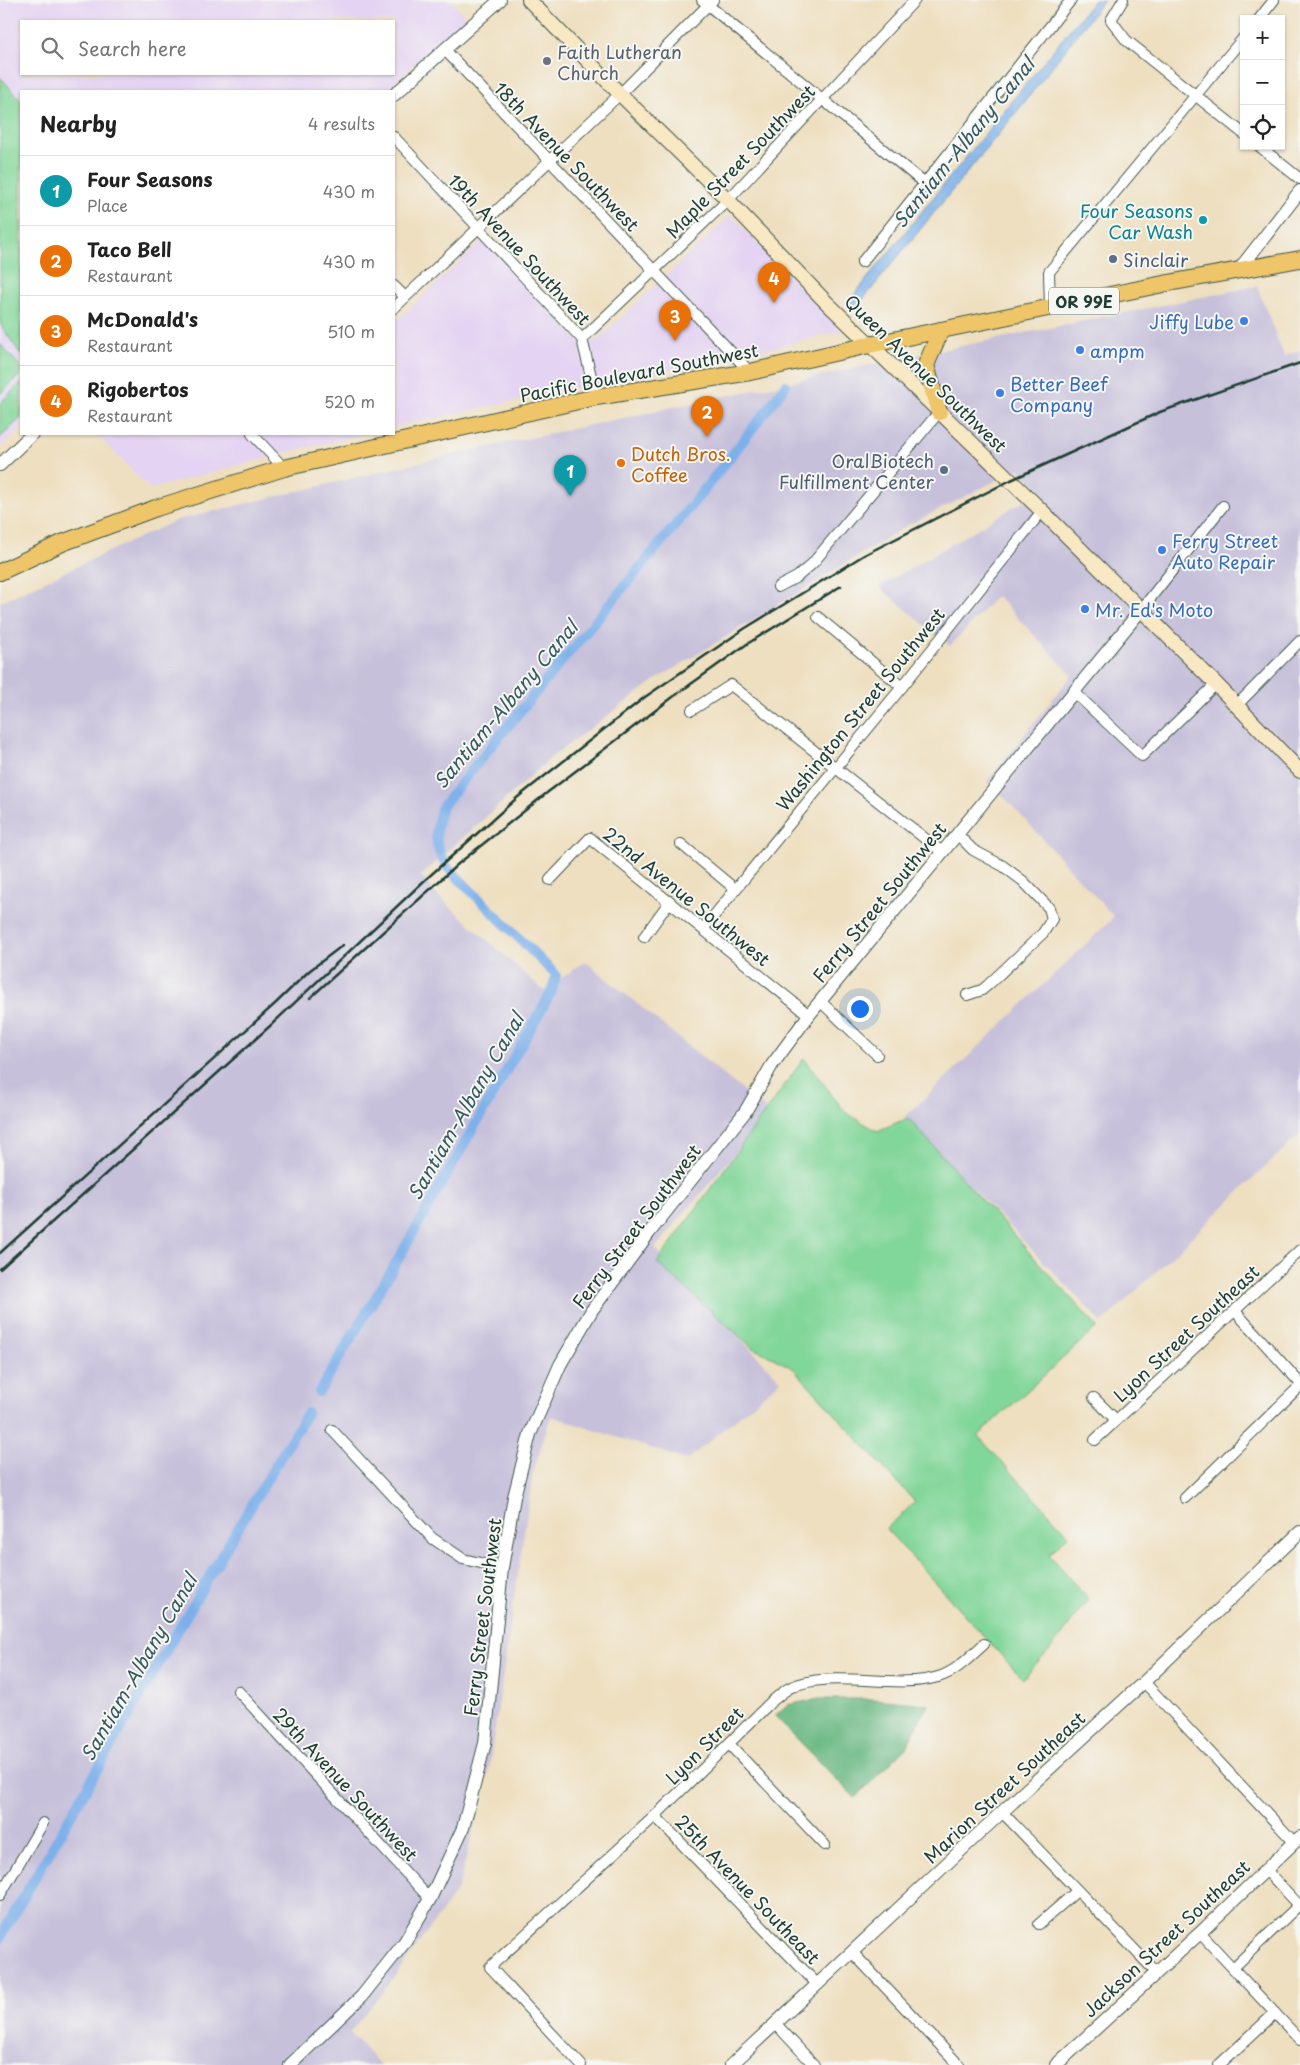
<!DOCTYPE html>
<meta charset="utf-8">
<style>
body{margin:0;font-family:"Playpen Sans",sans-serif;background:#f2f2f2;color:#222}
.controls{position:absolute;right:15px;top:15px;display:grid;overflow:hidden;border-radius:0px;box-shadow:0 1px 4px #0004}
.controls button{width:45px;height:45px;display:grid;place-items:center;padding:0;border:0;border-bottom:1px solid #e0e0e0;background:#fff;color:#222;font:25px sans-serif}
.you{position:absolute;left:859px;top:1008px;width:18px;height:18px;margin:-12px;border:4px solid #fff;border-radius:50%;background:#1a73e8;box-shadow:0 0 0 8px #1a73e833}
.badge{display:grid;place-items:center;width:32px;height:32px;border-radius:50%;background:#ea580c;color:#fff;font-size:16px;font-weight:700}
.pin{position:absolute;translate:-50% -41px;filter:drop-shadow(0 1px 2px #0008)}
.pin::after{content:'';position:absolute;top:26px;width:18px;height:15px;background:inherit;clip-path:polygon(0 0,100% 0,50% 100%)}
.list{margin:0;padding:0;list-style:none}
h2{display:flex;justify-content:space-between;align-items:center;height:65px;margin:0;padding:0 20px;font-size:21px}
h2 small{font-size:16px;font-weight:400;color:#767676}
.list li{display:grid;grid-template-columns:32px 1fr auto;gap:15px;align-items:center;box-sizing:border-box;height:70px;padding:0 20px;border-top:1px solid #e0e0e0}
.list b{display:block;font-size:19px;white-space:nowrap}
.list p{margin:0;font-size:16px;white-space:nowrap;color:#767676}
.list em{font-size:16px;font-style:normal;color:#767676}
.icon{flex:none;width:28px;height:28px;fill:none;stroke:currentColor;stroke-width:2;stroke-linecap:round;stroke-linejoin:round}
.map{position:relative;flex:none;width:1300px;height:2065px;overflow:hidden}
.search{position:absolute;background:#fff;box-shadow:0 1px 4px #0004;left:20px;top:20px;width:375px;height:55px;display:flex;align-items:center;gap:12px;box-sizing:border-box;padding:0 18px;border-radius:0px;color:#767676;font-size:19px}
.panel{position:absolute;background:#fff;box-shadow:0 1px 4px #0004;left:20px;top:90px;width:375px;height:345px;border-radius:0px}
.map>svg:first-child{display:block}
</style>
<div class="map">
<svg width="1300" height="2065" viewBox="0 0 1300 2065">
<rect width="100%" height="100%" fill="#f6f6f2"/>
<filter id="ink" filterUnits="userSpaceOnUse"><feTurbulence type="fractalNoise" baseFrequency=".02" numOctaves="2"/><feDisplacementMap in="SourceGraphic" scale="10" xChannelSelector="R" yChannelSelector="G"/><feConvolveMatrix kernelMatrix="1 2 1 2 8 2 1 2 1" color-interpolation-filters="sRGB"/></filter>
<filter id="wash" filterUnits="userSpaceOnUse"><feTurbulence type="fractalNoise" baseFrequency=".0096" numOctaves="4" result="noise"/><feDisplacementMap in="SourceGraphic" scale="20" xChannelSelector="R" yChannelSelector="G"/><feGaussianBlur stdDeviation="1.12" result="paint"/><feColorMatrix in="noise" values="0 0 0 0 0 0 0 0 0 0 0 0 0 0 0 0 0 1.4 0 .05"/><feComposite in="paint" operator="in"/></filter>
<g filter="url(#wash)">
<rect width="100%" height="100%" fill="#eedfc0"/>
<!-- built -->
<g fill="#e4d3f2" fill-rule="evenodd">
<path d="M0 0H450L466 17 385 91H21V428L0 448ZM21 21H394V74H21Z"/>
<path d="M731 215 842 331 721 360 579 387 394 427V323L484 239 578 340 596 341Z"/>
<path d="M96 434H365L295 450 150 489Z"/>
</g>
<!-- industrial -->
<path fill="#c6c0da" d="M1257 286 1284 356 1300 350V1134L1102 1323 905 1117 1114 917 1006 799 987 782 1072 675 997 596 950 646 879 587 1041 491 1019 469 903 528 657 679 554 755 421 876 436 894 544 991 585 961 769 1112 655 1248 781 1381 687 1460 551 1416 533 1473 488 1774 458 1889 390 1983 350 2032 380 2065H0V602L177 520 446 456 907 357Z"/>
<!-- green -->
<g fill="#81d699" stroke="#508a66">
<path d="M0 77 21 100V355L0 324Z"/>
<path d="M0 344 21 367V374L0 394Z"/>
<path d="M21 383V418L0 438V403Z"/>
<path d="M804 1058 845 1112 877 1131 908 1118 1097 1327 978 1436 1069 1535 1049 1555 1088 1599 1060 1638 1023 1679 886 1529 915 1502 793 1368 753 1348 657 1263Z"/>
</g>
<!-- forest -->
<path fill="#68b781" stroke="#447a5a" d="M817 1699H873L928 1704 906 1748 855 1798 775 1716 787 1705Z"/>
<!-- water -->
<path fill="#7db0ea" stroke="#4e768f" d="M1094 0H1104L1023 104 856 308 849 301Z"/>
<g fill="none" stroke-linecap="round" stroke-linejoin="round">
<!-- canal -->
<g stroke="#7db0ea" stroke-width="10">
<path d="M319 1392 396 1263 552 991 556 975 447 867C433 844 434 832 442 807 555 665 677 530 786 385"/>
<path d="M0 1938 210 1575 307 1413"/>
</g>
</g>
</g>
<g filter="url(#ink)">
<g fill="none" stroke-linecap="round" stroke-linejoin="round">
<!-- minor casing -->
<g stroke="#3e5549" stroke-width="12">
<g id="minor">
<path d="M702 0 925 184"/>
<path d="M1123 0 1111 20 1126 40 1244 134"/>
<path d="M1259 19 1274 0"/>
<path d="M444 49 750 372"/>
<path d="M394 137 582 339 596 397"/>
<path d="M1259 146 1300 179"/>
<path d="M862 262 1071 0"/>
<path d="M394 286 405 297"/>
<path d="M394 308 620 94 713 0"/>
<path d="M1050 308 1049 272 1244 37"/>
<path d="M582 339 728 200 915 0"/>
<path d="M252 434 284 468"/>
<path d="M778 587 797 577 812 564 939 412"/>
<path d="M1141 610 1223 506"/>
<path d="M818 617 902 687"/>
<path d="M1074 692 1142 756 1216 684"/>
<path d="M1237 705 1300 641"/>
<path d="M692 710 731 685 942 852"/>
<path d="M957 834 973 850 1003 866 1023 881 1049 908 1052 919 1043 933 988 985 982 990 967 995"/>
<path d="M681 844 735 889"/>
<path d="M550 880 590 838 809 1015"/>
<path d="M703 929 902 687 1042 511"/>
<path d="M644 937 670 901"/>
<path d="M820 1001 877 1055"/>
<path d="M1235 1311 1300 1383"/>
<path d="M1094 1398 1116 1420"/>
<path d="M332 1430 432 1538 463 1559 502 1568"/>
<path d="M1095 1440 1300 1250"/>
<path d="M1185 1498 1300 1386"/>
<path d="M1144 1682 1294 1842"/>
<path d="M238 1691 430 1899"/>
<path d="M729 1744 825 1845"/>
<path d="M1002 1812 1156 1972"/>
<path d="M655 1816 817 1984"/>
<path d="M1265 1869 1299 1905"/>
<path d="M0 1895 43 1823"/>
<path d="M1039 1924 1077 1891"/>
<path d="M1200 1933 1300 2040"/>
<path d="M852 1952 959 2065"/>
<path d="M1233 1968 1299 1905 1300 1906"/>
<path d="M776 2024 814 2065"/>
<path d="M581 2065 490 1967 655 1816 771 1702C776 1698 783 1692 789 1688 830 1668 894 1690 938 1677 956 1672 971 1656 984 1644"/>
<path d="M1219 2065 1275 2013"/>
</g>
</g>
<!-- tertiary casing -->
<g stroke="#3e5549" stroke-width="14">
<g id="tertiary">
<path d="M394 95 500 0"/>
<path d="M1238 271 1300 191"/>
<path d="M0 465 32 434"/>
<path d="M290 2065 362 1996 404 1943 430 1899 463 1828 485 1743 502 1568 514 1497 530 1434 560 1365 592 1310 649 1233 745 1112 772 1065 809 1015 1141 610"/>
<path d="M731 2065 1002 1812 1144 1682 1300 1532"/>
<path d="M1056 2065 1200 1933 1300 1837"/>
</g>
</g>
<!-- secondary casing -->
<g stroke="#3e5549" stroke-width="16">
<path id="secondary" d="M529 0 620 94 728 200 825 301 1042 511 1216 684 1300 771"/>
</g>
<!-- primary casing -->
<g stroke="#3e5549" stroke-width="18">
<g id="primary">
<path d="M939 412 926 365 941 330"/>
<path d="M0 572 62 543 156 508 284 468 596 397 750 372 869 345 1163 284 1300 259"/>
</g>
</g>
<!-- minor -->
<use href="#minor" stroke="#fff" stroke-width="10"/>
<!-- tertiary -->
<use href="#tertiary" stroke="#fff" stroke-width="12"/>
<!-- secondary -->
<use href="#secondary" stroke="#f8e8c3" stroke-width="14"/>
<!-- primary -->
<use href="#primary" stroke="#eec569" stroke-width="16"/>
<!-- rail -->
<g stroke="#1f3d34" stroke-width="2.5">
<path d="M310 998 458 864 548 792 677 694 747 644 841 586"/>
<path d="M0 1253 276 1003 309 971 343 945"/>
<path d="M0 1269 270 1026 425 880 518 797 645 697 744 629 864 555 1011 480 1160 412 1300 363"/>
</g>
</g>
</g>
<!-- markers -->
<circle fill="#6b7280" stroke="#f6f6f2" stroke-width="2" cx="547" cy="61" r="5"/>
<circle fill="#0f9aa8" stroke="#f6f6f2" stroke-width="2" cx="1203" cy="220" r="5"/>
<g fill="#5c6f8a" stroke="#f6f6f2" stroke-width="2">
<circle cx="1113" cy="259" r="5"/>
<circle cx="944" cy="470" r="5"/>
</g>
<g fill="#3f7fe0" stroke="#f6f6f2" stroke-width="2">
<circle cx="1244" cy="321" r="5"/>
<circle cx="1080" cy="350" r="5"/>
<circle cx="1000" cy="393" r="5"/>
<circle cx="1162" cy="550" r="5"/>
<circle cx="1085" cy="609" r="5"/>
</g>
<circle fill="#e8710a" stroke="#f6f6f2" stroke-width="2" cx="621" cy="463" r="5"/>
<g text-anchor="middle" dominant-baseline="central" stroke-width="4" stroke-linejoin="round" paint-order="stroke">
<!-- shield labels -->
<rect fill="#f6f6f2" stroke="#60746d" stroke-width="1" x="1049" y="287.5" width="70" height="27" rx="4"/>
<g font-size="16" font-weight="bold" fill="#1f3d34">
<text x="1084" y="301">OR 99E</text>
</g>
<!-- worship labels -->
<g font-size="18" fill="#5b616d" stroke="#f6f6f2" text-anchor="start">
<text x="557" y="51">Faith Lutheran<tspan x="557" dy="21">Church</tspan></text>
</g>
<!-- street labels -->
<g font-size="18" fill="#1f3d34" stroke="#f6f6f2">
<text transform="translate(567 156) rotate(46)">18th Avenue Southwest</text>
<text transform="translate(740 161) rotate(-46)">Maple Street Southwest</text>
<text transform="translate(520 249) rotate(47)">19th Avenue Southwest</text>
<text transform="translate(639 372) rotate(-11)">Pacific Boulevard Southwest</text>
<text transform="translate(926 373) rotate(44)">Queen Avenue Southwest</text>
<text transform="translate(860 709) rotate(-51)">Washington Street Southwest</text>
<text transform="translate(687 896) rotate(39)">22nd Avenue Southwest</text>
<text transform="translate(879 902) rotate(-51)">Ferry Street Southwest</text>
<text transform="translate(636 1226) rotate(-53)">Ferry Street Southwest</text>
<text transform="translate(1186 1333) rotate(-43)">Lyon Street Southeast</text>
<text transform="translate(482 1617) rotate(-83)">Ferry Street Southwest</text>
<text transform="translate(704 1745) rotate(-45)">Lyon Street</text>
<text transform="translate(346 1784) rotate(47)">29th Avenue Southwest</text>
<text transform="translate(1004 1787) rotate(-43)">Marion Street Southeast</text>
<text transform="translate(748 1889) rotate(46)">25th Avenue Southeast</text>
<text transform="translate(1166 1938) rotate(-43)">Jackson Street Southeast</text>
</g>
<!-- culture labels -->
<g font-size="18" fill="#0d838f" stroke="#f6f6f2" text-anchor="end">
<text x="1193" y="210">Four Seasons<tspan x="1193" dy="21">Car Wash</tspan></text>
</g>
<!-- service labels -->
<g font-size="18" fill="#4e5e75" stroke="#f6f6f2" text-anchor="start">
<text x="1123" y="259">Sinclair</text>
<text x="934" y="460" text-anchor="end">OralBiotech<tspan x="934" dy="21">Fulfillment Center</tspan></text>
</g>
<!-- shop labels -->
<g font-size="18" fill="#366cbe" stroke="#f6f6f2" text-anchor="start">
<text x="1234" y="321" text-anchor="end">Jiffy Lube</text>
<text x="1090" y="350">ampm</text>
<text x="1010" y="383">Better Beef<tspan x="1010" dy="21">Company</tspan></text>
<text x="1172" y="540">Ferry Street<tspan x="1172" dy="21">Auto Repair</tspan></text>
<text x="1095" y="609">Mr. Ed's Moto</text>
</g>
<!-- food labels -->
<g font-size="18" fill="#c56008" stroke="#f6f6f2" text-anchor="start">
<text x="631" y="453">Dutch Bros.<tspan x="631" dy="21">Coffee</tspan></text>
</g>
<!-- water labels -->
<g font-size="19" font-style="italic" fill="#365a62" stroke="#f6f6f2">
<text transform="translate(963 142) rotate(-51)">Santiam-Albany Canal</text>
<text transform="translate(505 704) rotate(-50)">Santiam-Albany Canal</text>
<text transform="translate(465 1106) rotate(-60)">Santiam-Albany Canal</text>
<text transform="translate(138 1667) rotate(-60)">Santiam-Albany Canal</text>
</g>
</g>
</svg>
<div class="controls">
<button>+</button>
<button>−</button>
<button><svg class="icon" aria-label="locate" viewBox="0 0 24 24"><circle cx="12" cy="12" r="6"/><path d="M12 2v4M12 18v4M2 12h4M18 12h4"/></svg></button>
</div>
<div class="you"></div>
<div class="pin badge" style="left:570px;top:496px;background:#0f9aa8">1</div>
<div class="pin badge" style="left:707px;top:437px;background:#e8710a">2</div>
<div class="pin badge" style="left:675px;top:341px;background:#e8710a">3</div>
<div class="pin badge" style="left:774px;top:303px;background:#e8710a">4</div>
<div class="search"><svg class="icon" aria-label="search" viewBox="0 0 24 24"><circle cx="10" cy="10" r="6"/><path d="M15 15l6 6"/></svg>Search here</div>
<section class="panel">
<h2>Nearby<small>4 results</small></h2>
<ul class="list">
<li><span class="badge" style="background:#0f9aa8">1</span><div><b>Four Seasons</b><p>Place</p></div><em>430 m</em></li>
<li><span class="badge" style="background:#e8710a">2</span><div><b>Taco Bell</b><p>Restaurant</p></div><em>430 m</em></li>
<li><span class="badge" style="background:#e8710a">3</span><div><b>McDonald's</b><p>Restaurant</p></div><em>510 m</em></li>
<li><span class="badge" style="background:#e8710a">4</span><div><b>Rigobertos</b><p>Restaurant</p></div><em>520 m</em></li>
</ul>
</section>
</div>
